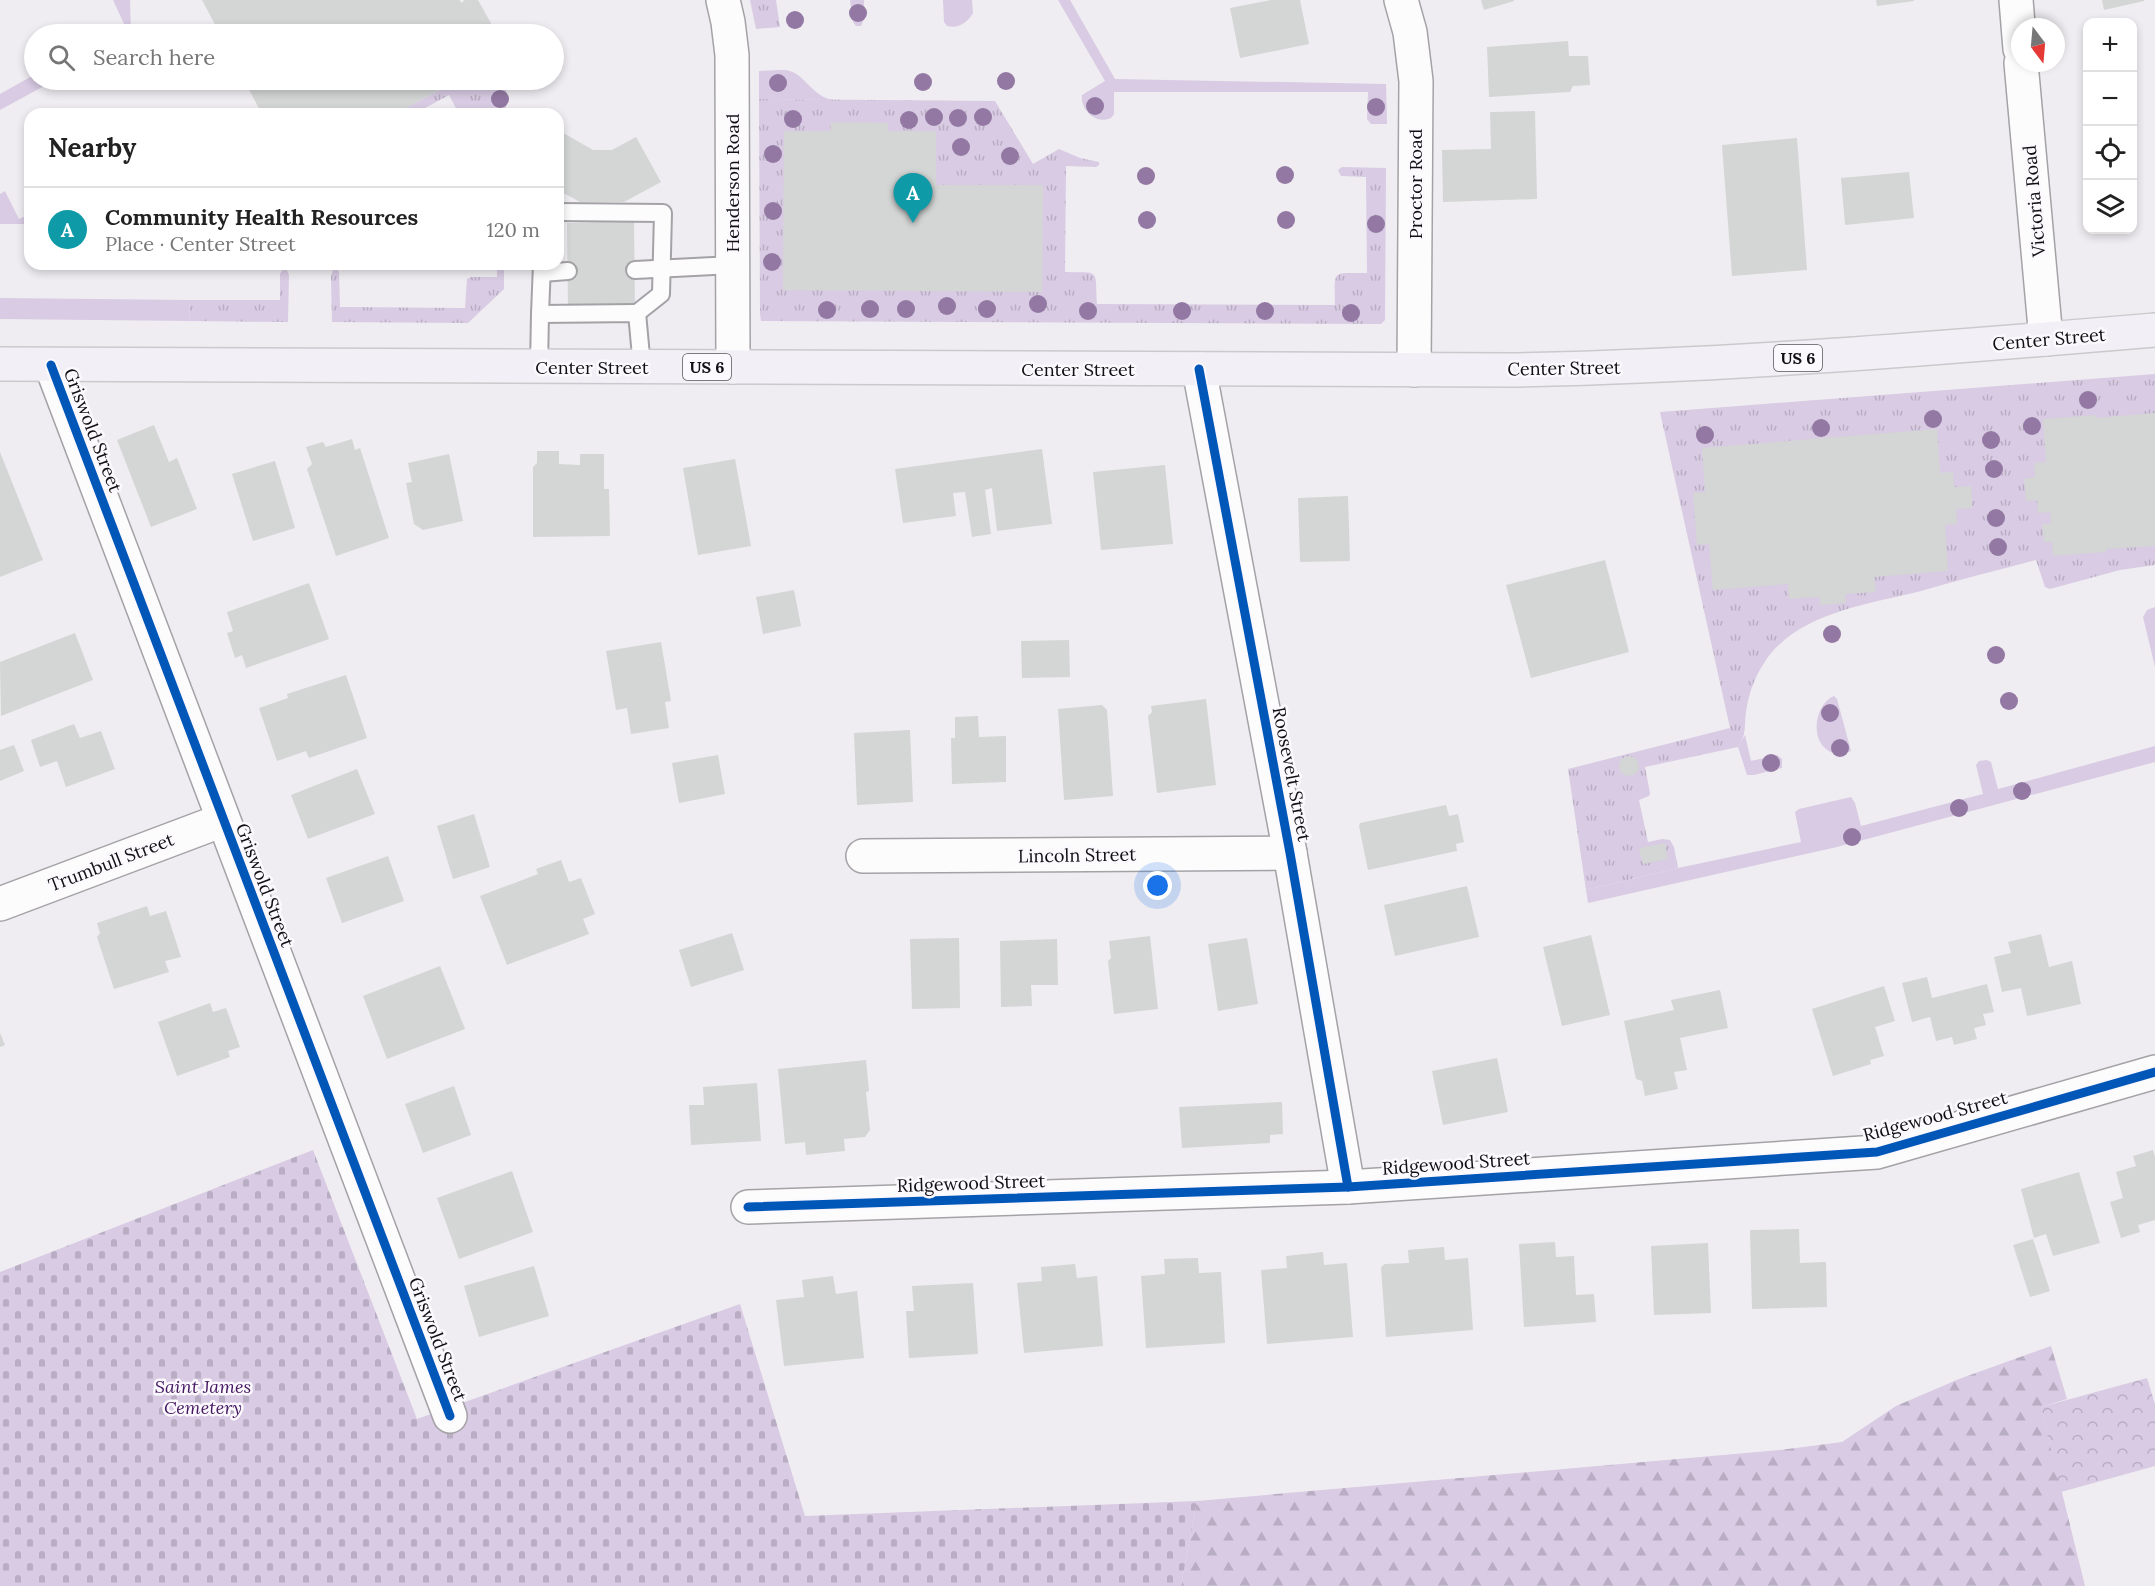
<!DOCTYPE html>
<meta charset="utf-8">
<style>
body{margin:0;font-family:Lora,serif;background:#f6f6f6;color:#222}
.controls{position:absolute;right:18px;top:18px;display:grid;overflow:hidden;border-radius:12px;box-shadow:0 3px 9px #0003}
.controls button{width:54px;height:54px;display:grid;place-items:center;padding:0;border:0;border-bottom:2px solid #e0e0e0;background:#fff;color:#222;font:30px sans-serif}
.compass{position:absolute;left:2011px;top:18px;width:54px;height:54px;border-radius:50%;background:#fff;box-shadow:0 3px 9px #0003;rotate:164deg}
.you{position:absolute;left:1158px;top:886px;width:21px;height:21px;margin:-15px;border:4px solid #fff;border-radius:50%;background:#1a73e8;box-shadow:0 0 0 9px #1a73e833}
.badge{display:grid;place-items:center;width:39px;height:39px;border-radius:50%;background:#5f5d60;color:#fff;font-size:20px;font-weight:700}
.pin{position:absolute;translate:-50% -50px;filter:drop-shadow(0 2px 3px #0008)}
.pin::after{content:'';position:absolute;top:32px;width:21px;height:18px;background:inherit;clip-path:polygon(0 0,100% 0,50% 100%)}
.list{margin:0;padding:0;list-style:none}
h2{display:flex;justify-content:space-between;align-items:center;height:78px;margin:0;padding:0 24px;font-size:26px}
h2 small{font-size:20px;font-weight:400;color:#767676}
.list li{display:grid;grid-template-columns:39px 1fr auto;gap:18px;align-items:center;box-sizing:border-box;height:84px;padding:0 24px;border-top:2px solid #e0e0e0}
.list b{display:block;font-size:22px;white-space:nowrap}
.list p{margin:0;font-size:20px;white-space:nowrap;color:#767676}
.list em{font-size:20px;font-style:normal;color:#767676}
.icon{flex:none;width:33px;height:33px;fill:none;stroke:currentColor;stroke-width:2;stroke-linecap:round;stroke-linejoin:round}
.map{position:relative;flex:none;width:2155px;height:1586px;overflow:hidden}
.search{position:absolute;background:#fff;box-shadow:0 3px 9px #0003;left:24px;top:24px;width:540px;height:66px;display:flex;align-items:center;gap:15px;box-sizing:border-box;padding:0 21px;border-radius:33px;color:#767676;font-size:22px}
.panel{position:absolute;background:#fff;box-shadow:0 3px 9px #0003;left:24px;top:108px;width:540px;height:162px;border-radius:18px}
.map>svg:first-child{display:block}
</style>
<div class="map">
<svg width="2155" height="1586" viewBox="0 0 2155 1586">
<defs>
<pattern id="grass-tufts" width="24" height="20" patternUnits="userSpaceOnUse" patternTransform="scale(1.5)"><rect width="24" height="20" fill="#d8cbe3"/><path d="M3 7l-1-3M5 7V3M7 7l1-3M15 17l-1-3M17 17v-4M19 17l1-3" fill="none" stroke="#b8adc2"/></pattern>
<pattern id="forest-firs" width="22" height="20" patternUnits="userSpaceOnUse" patternTransform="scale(1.5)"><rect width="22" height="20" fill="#d8cbe3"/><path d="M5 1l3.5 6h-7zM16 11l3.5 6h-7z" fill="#b8adc2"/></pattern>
<pattern id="cemetery-stones" width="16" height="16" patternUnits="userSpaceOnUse" patternTransform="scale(1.5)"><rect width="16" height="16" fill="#d8cbe3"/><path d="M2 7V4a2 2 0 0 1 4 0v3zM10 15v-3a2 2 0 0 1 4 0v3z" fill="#b8adc2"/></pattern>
<pattern id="park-crowns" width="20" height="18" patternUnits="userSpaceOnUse" patternTransform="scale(1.5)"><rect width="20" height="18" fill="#d8cbe3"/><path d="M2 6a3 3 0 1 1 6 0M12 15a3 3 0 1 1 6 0" fill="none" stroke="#b8adc2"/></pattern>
</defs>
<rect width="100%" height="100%" fill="#efedf1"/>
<!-- grass -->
<g fill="url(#grass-tufts)">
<path d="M750 0H776L780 27 756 29Z"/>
<path d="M459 80H506V114H459L449 95 414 114H394Z"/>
<path d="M759 99 995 101 1033 164 1059 149 1080 158 1099 162V165L1096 167 1066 166 1065 272C1101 273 1095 268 1097 304L1335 305C1334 267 1333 274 1367 273L1366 177 1341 176 1338 170 1342 167 1386 168 1385 320 1381 324 761 321 760 314Z"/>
<path d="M497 264H504V289L468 323 332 322 331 277 333 270 337 269 339 272 340 307 465 308 467 279 471 277H497Z"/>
<path d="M283 269 287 270 289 275 288 322 190 321 189 300H280V274Z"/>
<path d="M2155 374V565L2120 570 2050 589 2045 587 2036 560C1998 570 1959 580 1921 591 1870 604 1802 612 1768 657 1756 674 1749 691 1746 712 1744 725 1747 735 1738 747L1645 767 1650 793 1649 796 1639 800 1648 842 1662 839 1670 840 1674 847 1678 868 1586 890 1568 769 1730 728 1660 412Z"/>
</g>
<!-- forest -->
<path fill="url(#forest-firs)" d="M2051 1346 2067 1399 2041 1407 2085 1586H1181L1197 1501 1780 1450 1842 1442 1896 1406 1959 1379Z"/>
<!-- cemetery -->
<path fill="url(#cemetery-stones)" d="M313 1150 417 1419 740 1304 805 1516 1197 1501 1181 1586H0V1272Z"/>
<!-- park -->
<path fill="url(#park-crowns)" d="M2147 1378 2155 1404V1466L2061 1492 2041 1407Z"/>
<!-- garden -->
<g fill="#d8cbe3">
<path d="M113 0H130L131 34H109L125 26Z"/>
<path d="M850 0H864V19L861 26H856L853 22Z"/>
<path d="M943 0H972L973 13C967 23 958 29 947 26L944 22Z"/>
<path d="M1058 0H1070L1115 79 1386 84 1387 124H1371L1367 119 1368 92H1114V114L1111 118C1096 125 1080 110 1082 95L1105 81Z"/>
<path d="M782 70C804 69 810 97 834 100L759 99V71Z"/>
<path d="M34 75V80H55L0 110V94Z"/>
<path d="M5 191 19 219 30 214V224H0V194Z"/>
<path d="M0 298 189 300 190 321 0 319Z"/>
<path d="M2155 607V667L2143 617 2147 610Z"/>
<path d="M1834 696 1837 699 1851 751 1839 756C1833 753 1827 751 1823 746 1811 732 1817 703 1834 696Z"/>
<path d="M1745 735 1751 761 1777 755 1782 759V768L1754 775H1747L1738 747Z"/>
<path d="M2155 746V762L1837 847 1588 903 1586 890 1678 868 1801 842 1795 812 1799 809 1851 797 1855 803 1861 826 1983 794 1976 765 1979 761 1987 760 1991 762 1998 789Z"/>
</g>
<!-- building -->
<g fill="#d4d5d5">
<path d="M202 0H460L461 3 465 0H478L492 25 487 27 491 34H220Z"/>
<path d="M1271 0H1300L1309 44 1240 58 1230 8Z"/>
<path d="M1481 0H1514V1L1484 10Z"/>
<path d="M1876 0H1914V1L1877 6Z"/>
<path d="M2102 0H2144V1L2104 10Z"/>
<path d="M1568 41 1569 56H1588L1590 85 1573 86 1570 92 1489 97 1487 47Z"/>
<path d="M244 80H459L394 114H262Z"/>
<path d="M1535 111 1537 199 1443 202 1442 150 1491 149 1490 112Z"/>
<path d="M831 122 888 123V131H936V185H1043L1042 292 783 290 784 131H831Z"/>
<path d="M558 130 593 150H612L636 137 661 182 624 202H580L558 190Z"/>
<path d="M1797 138 1807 270 1732 276 1722 145Z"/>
<path d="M1909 172 1914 218 1845 225 1841 178Z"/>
<path d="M634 221 635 308 568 310 567 223Z"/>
<path d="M2155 413V546L2106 549V552L2053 556 2052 542H2044L2042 524 2051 523 2050 512 2038 513 2037 500 2026 501 2024 479 2035 477 2034 463 2046 462 2043 419 2096 415 2095 418Z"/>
<path d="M154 425 169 462 177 458 197 509 151 527 117 440Z"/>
<path d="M1937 429 1940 473 1953 472 1954 487 1971 486 1972 496V508L1956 509 1957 524 1945 525 1948 571 1874 577 1876 592 1845 594 1846 603 1820 605V597L1789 599 1788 584 1713 590 1709 544 1697 545 1693 493 1705 492 1702 448Z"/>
<path d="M352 439 355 450 360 448 389 538 336 556 307 469 312 464 306 447 323 442 326 447Z"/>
<path d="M1042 449 1052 524 997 531 992 488 985 490 991 534 972 537 965 492 953 493 956 516 903 523 895 469Z"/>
<path d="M537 451H559V464L580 465V454H604V489H609L610 536 533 537V467L537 463Z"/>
<path d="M0 452 43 560 0 577Z"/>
<path d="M449 454 463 521 423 530 414 524 406 483 412 482 408 463Z"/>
<path d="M735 459 751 546 698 555 683 468Z"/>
<path d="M275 461 295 528 253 541 232 474Z"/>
<path d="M1165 465 1173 544 1101 550 1093 472Z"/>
<path d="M1348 496 1350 561 1300 562 1298 498Z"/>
<path d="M1605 560 1629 652 1531 678 1506 585Z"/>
<path d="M309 583 329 639 246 668 242 655 235 658 227 633 233 631 227 612Z"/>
<path d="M794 590 801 626 763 634 756 597Z"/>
<path d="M75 633 93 680 1 716 0 662Z"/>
<path d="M1069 640 1070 677 1022 678 1021 641Z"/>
<path d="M661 642 671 701 665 702 669 728 631 734 627 708 616 710 606 651Z"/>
<path d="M346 675 367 738 309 758 306 751 277 761 259 708 288 698 287 694Z"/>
<path d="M1206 699 1216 785 1157 793 1148 716 1152 712 1151 706Z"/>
<path d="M1102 705 1107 710 1113 796 1064 800 1058 709Z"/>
<path d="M978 716 979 737 1006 736V782L952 784 951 738H955V717Z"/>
<path d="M74 724 80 738 101 731 115 769 66 787 57 761 40 767 31 740Z"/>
<path d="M910 730 913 802 857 805 854 733Z"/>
<path d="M14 745 24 771 0 781V750Z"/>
<path d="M718 755 725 794 679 803 672 763Z"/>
<circle cx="1629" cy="766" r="10"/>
<path d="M357 769 375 814 308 839 291 795Z"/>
<path d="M1446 805 1449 816 1458 814 1464 842 1456 844 1457 851 1368 870 1359 826 1360 823Z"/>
<path d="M474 814 490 867 453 879 437 826Z"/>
<path d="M1665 843 1668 859 1643 864 1639 848Z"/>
<path d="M388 856 404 901 342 923 326 878Z"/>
<path d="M561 860 569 882 581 878 595 914 583 919 589 934 507 965 480 896 538 874 536 869Z"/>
<path d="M1467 886 1479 937 1395 956 1384 905Z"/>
<path d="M147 906 150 916 166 911 181 957 165 961 169 972 114 989 97 937 100 933 97 923Z"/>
<path d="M732 933 744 970 691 987 679 950Z"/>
<path d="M2041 934 2049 967 2072 961 2081 1004 2027 1016 2021 988 2002 992 1994 957 2011 953 2008 942Z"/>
<path d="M1591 935 1610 1015 1562 1026 1543 947Z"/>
<path d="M1150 936 1158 1009 1114 1014 1108 961 1111 958 1109 941Z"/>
<path d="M959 938 960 1008 912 1009 910 939Z"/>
<path d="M1247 938 1258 1004 1218 1011 1208 944Z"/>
<path d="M1057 939 1058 985H1031L1032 1006 1001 1007 1000 941Z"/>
<path d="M440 966 465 1029 387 1059 363 996Z"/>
<path d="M1927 977 1932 998 1987 984 1994 1012 1983 1014 1986 1025 1974 1028 1977 1039 1954 1045 1952 1037 1936 1041 1930 1017 1912 1022 1902 983Z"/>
<path d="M1884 986 1895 1021 1875 1027 1884 1056 1870 1060 1871 1064 1833 1076 1812 1009Z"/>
<path d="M1720 990 1728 1028 1680 1038 1687 1070 1674 1072 1678 1089 1645 1096 1642 1081 1636 1079 1624 1021 1674 1010 1671 1000Z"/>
<path d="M210 1003 213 1012 226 1008 240 1047 228 1051 230 1057 177 1076 158 1022Z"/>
<path d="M0 1033 5 1045 0 1047Z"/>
<path d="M1497 1058 1508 1112 1443 1125 1432 1071Z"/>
<path d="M866 1060 869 1091 866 1092 870 1130 865 1137 844 1139 845 1151 806 1155 805 1142 785 1144 778 1069Z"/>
<path d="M757 1083 761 1141 691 1145 689 1105H704L703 1087Z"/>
<path d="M454 1086 471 1135 423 1153 405 1104Z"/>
<path d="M1282 1102 1283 1134 1270 1135V1143L1182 1148 1179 1107Z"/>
<path d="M2153 1150 2155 1157V1220L2138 1225 2140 1232 2121 1238 2110 1202 2123 1198 2116 1172 2136 1166 2133 1156Z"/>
<path d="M512 1171 533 1232 459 1259 437 1198Z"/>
<path d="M2079 1172 2100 1243 2053 1256 2046 1234 2034 1238 2021 1189Z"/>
<path d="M1799 1229 1800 1263 1826 1262 1827 1307 1752 1309 1750 1230Z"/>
<path d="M2033 1239 2050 1291 2030 1297 2013 1245Z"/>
<path d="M1555 1242 1556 1257 1574 1256 1576 1295 1594 1294 1596 1322 1524 1327 1519 1244Z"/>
<path d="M1708 1243 1711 1313 1654 1315 1651 1246Z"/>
<path d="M1444 1247 1445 1260 1468 1258 1473 1330 1386 1337 1381 1267 1385 1264 1409 1263 1408 1250Z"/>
<path d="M1323 1252 1324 1265 1347 1263 1353 1337 1267 1344 1261 1270 1287 1268 1286 1256Z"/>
<path d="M1198 1258 1199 1273 1221 1272 1225 1343 1146 1348 1141 1276 1165 1274 1164 1259Z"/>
<path d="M1075 1264 1077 1278 1097 1276 1103 1346 1024 1353 1017 1283 1042 1281 1041 1267Z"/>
<path d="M534 1266 549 1316 479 1337 464 1286Z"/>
<path d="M833 1276 836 1294 857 1291 864 1358 784 1366 776 1300 804 1297 802 1280Z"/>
<path d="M973 1283 978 1354 909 1358 906 1311H914L912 1286Z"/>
</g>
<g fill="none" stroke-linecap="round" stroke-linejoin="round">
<!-- lane casing -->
<g stroke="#a4a2a6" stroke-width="20">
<g id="lane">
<path d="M558 212 663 213 661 294 637 313"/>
<path d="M635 270 733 265"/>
<path d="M542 273 568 271"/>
<path d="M540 314 542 264"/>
<path d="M539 366 540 314 637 313 642 367"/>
</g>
</g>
<!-- street casing -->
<g stroke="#a4a2a6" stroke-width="36">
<g id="street">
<path d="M723 0 728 22 732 55 733 367"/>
<path d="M1401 0 1410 32 1416 81 1414 370"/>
<path d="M2016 0 2020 49"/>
<path d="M2021 63 2046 339"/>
<path d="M51 365 450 1416"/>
<path d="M1199 369 1290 853 1348 1187"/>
<path d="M863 856 1290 853"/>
<path d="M0 904 223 820"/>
<path d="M748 1207 1348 1187 1877 1152 2155 1072"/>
</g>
</g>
<!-- primary casing -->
<g stroke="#cac9cb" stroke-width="36">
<path id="primary" d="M0 364 1510 370C1726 366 1940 348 2155 330"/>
</g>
<!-- lane -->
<use href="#lane" stroke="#fdfcfd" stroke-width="16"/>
<!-- street -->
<use href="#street" stroke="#fdfcfd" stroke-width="33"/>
<!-- primary -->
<use href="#primary" stroke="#f2eff6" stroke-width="33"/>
<!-- cycleway casing -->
<g stroke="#fcf9fe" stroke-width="13">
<g id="cycleway">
<path d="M51 365 450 1416"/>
<path d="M1199 369 1290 853 1348 1187"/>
<path d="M748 1207 1348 1187 1877 1152 2155 1072"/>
</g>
</g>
<!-- cycleway -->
<use href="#cycleway" stroke="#0057b8" stroke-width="9"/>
</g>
<!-- trees -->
<g fill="#9278a2">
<circle cx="858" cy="13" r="9"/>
<circle cx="795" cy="20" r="9"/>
<circle cx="1006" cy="81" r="9"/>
<circle cx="923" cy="82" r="9"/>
<circle cx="778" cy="83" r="9"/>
<circle cx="500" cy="99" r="9"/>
<circle cx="1095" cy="106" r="9"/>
<circle cx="1376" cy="107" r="9"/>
<circle cx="934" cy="117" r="9"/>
<circle cx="983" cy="117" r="9"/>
<circle cx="958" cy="118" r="9"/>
<circle cx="793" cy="119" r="9"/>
<circle cx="909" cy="120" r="9"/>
<circle cx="961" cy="147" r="9"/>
<circle cx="773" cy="154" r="9"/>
<circle cx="1010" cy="156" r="9"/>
<circle cx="1285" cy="175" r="9"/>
<circle cx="1146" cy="176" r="9"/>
<circle cx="773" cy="211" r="9"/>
<circle cx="1147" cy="220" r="9"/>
<circle cx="1286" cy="220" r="9"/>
<circle cx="1376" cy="224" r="9"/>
<circle cx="772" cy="262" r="9"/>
<circle cx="1038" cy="304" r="9"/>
<circle cx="947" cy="306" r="9"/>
<circle cx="870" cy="309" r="9"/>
<circle cx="906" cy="309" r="9"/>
<circle cx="987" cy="309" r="9"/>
<circle cx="827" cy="310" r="9"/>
<circle cx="1088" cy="311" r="9"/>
<circle cx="1182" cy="311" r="9"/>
<circle cx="1265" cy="311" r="9"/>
<circle cx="1351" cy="313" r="9"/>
<circle cx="2088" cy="400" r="9"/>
<circle cx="1933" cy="419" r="9"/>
<circle cx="2032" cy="426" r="9"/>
<circle cx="1821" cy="428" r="9"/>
<circle cx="1705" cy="435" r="9"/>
<circle cx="1991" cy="440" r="9"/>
<circle cx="1994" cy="469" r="9"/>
<circle cx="1996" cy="518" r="9"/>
<circle cx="1998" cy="547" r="9"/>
<circle cx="1832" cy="634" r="9"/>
<circle cx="1996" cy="655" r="9"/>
<circle cx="2009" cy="701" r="9"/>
<circle cx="1830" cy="713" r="9"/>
<circle cx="1840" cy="748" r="9"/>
<circle cx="1771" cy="763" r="9"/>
<circle cx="2022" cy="791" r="9"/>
<circle cx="1959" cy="808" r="9"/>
<circle cx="1852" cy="837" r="9"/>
</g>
<g text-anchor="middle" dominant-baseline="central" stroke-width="5" stroke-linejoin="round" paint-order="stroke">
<!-- shield labels -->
<g fill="#fcf9fe" stroke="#585559" stroke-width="1.5">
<rect x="1774" y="345" width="48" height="26" rx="4.5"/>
<rect x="683" y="354" width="48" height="26" rx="4.5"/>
</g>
<g font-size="16" font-weight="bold" fill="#110f12">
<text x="1798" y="358">US 6</text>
<text x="707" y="367">US 6</text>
</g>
<!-- street labels -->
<g font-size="18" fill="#110f12" stroke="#fcf9fe">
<text transform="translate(732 183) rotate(-90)">Henderson Road</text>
<text transform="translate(1415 184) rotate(-90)">Proctor Road</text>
<text transform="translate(2034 201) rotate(-95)">Victoria Road</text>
<text transform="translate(2049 339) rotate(-5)">Center Street</text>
<text x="592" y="367">Center Street</text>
<text transform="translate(1564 368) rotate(-1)">Center Street</text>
<text x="1078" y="369">Center Street</text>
<text transform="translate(93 430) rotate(69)">Griswold Street</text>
<text transform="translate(1292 774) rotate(79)">Roosevelt Street</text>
<text transform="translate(1077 855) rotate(-1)">Lincoln Street</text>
<text transform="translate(111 862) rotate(-21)">Trumbull Street</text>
<text transform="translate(265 885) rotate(69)">Griswold Street</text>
<text transform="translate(1935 1116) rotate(-15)">Ridgewood Street</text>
<text transform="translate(1456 1163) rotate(-4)">Ridgewood Street</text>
<text transform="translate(971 1183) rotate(-2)">Ridgewood Street</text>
<text transform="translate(438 1339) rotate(69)">Griswold Street</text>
</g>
<!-- park labels -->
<g font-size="18" font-style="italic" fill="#451861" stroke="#fcf9fe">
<text x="203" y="1386">Saint James<tspan x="203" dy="21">Cemetery</tspan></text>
</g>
</g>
</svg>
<div class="controls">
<button>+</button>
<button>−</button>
<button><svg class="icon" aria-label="locate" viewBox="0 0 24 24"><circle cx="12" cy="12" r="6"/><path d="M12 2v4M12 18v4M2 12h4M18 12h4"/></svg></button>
<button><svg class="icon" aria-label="layers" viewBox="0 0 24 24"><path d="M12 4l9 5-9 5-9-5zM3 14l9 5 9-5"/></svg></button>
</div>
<svg class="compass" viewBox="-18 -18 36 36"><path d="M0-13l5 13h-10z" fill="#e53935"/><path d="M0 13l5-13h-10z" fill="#767676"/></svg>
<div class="you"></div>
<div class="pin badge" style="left:913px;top:223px;background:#0f9aa8">A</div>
<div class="search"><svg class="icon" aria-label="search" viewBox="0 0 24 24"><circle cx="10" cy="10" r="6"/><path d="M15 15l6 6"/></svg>Search here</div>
<section class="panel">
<h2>Nearby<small></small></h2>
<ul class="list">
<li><span class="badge" style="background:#0f9aa8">A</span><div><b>Community Health Resources</b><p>Place · Center Street</p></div><em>120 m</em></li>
</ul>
</section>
</div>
